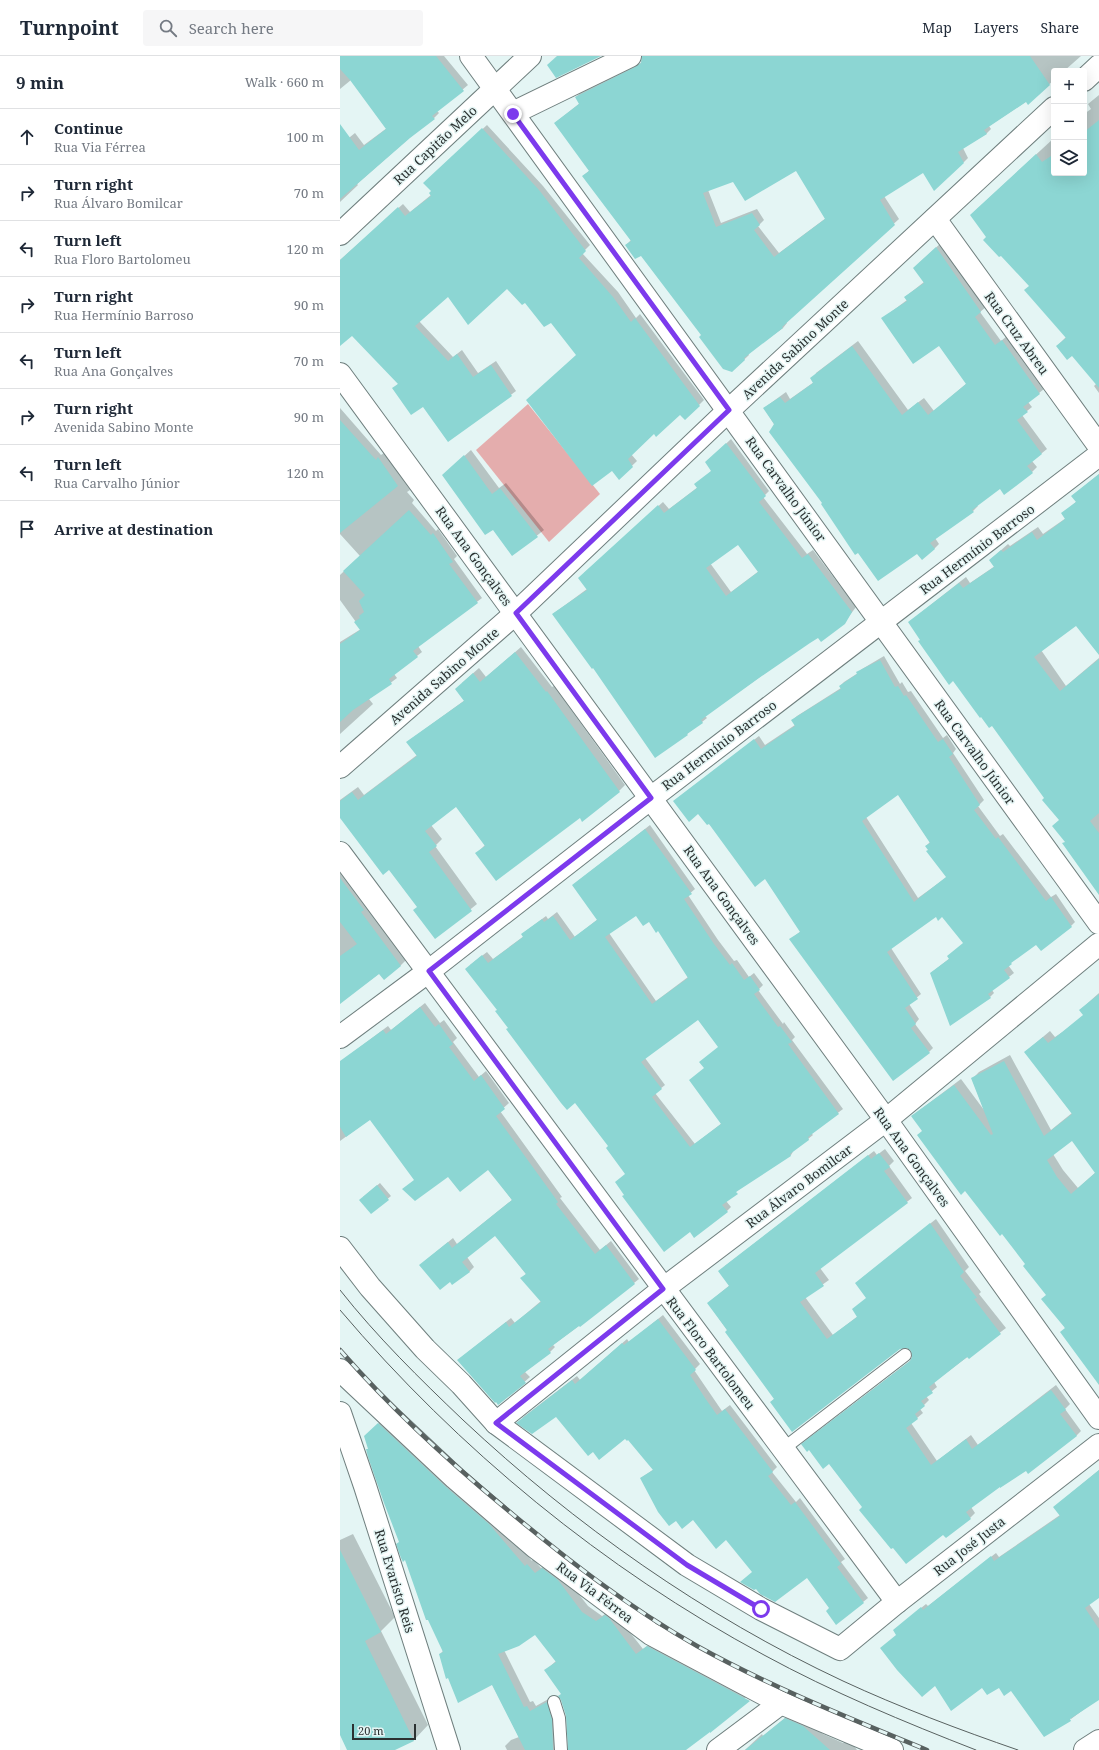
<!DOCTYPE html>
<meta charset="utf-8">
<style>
body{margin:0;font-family:"Noto Serif",serif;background:#f6f6f7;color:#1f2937}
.controls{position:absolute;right:12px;top:12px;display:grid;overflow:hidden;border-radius:4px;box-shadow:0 4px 16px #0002}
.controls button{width:36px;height:36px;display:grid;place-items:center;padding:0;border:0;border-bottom:1px solid #e0e1e3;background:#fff;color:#1f2937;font:20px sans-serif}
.scale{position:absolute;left:12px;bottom:10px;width:64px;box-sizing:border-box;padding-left:4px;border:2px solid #2b3131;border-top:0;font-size:11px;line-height:14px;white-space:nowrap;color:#2b3131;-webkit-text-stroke:3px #e4f5f4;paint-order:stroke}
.stop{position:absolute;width:12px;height:12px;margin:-9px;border:3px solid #7c3aed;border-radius:50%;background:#fff}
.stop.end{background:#7c3aed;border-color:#fff;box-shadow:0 1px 4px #0008}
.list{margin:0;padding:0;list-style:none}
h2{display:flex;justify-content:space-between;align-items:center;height:52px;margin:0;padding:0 16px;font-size:17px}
h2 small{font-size:13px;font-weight:400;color:#747a83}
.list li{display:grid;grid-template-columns:26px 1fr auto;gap:12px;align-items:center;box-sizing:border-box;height:56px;padding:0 16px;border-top:1px solid #e0e1e3}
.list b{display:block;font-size:15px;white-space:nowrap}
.list p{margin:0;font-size:13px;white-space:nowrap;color:#747a83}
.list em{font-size:13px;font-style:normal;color:#747a83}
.icon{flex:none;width:22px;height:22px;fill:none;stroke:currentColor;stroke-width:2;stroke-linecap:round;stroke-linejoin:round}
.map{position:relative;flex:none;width:759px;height:1694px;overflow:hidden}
header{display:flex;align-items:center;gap:24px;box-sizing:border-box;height:56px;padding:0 20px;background:#fff;border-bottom:1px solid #e0e1e3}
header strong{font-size:19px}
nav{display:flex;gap:22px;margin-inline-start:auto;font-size:14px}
.search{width:280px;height:36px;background:#f6f6f7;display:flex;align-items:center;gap:10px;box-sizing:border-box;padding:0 14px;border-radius:4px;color:#747a83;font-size:15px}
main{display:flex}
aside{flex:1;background:#fff}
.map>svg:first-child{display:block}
</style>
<header>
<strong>Turnpoint</strong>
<div class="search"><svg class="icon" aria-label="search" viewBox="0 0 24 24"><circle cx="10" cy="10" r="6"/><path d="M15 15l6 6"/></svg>Search here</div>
<nav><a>Map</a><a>Layers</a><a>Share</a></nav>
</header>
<main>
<aside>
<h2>9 min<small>Walk · 660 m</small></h2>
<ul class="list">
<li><svg class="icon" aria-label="ahead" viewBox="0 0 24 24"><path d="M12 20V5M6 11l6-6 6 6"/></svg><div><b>Continue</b><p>Rua Via Férrea</p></div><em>100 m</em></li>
<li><svg class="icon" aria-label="right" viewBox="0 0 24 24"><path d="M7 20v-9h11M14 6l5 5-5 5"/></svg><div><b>Turn right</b><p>Rua Álvaro Bomilcar</p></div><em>70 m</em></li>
<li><svg class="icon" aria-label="left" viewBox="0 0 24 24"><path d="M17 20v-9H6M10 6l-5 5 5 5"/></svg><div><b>Turn left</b><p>Rua Floro Bartolomeu</p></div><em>120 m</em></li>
<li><svg class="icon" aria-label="right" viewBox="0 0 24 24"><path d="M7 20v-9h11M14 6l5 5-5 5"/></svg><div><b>Turn right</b><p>Rua Hermínio Barroso</p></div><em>90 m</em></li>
<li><svg class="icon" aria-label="left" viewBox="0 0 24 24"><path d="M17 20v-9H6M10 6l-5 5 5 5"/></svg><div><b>Turn left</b><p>Rua Ana Gonçalves</p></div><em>70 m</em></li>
<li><svg class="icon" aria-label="right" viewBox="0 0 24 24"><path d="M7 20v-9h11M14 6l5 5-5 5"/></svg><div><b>Turn right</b><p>Avenida Sabino Monte</p></div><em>90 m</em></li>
<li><svg class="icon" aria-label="left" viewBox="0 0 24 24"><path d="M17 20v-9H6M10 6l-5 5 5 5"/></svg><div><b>Turn left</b><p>Rua Carvalho Júnior</p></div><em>120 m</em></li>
<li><svg class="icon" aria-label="arrive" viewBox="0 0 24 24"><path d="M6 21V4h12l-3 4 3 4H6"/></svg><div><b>Arrive at destination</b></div></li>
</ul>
</aside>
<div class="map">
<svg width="759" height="1694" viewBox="0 0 759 1694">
<rect width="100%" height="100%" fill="#e4f5f4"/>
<!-- grass -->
<path fill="#e4adad" d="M188 348 260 438 209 486 136 394Z"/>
<!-- shadow -->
<g fill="#0003" fill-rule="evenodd">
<path d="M0 0H104L128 29 97 55 99 57 94 62 70 81 17 128 18 129 0 146V89L15 77 24 89 47 72 11 24 0 33Z"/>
<path d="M303 0H741L724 15H714V24L688 47 687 45 649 70 651 73 646 78 623 92 628 102 624 106 583 116 544 140 559 163 446 266 447 267 443 272 408 297 409 299 392 315 362 279 301 199 286 189 291 184 243 120 250 114 215 67 240 47 236 41 241 36 301 7ZM457 114 486 162 439 197 418 170 424 164 417 153 381 167 368 134 394 124Z"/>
<path d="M759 39V337L754 330 757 327 732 298 717 290 726 281 690 229 648 181 636 154 714 82V117H744V58L751 53 748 48Z"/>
<path d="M147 69 203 130 250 189 242 197 278 236 296 262 300 258 364 344 345 363 340 358 314 376 291 398 297 405 279 422 237 299 211 266 167 231 108 240 79 265 113 301 122 294 138 317 156 305 176 335 108 385 83 349 53 333 59 327 13 278 0 276V204L63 148 70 156 91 139 92 135 89 123Z"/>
<path d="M601 187 646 251 640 256 661 285 667 280 704 333 688 346 692 351 682 359 707 393 692 405 697 411 692 416 660 432 637 449 638 450 633 455 595 482 599 488 594 493 578 497 483 447 424 352 446 336 450 343 474 326 476 317 518 285 568 354 584 342 594 355 627 327 599 289 543 262 567 244 565 241 584 226 579 207Z"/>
<path d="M0 352 41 399 44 397 70 434 67 436 74 444 72 447 96 475 98 473 117 500 114 503 142 542 78 590 82 596 54 618 57 622 29 643 33 648 0 678V586L21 573 0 544V519L20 500 0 478Z"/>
<path d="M391 383 429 435 423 441 467 498 473 494 516 551 504 567 469 586 365 660 367 662 347 678 253 610 213 558 247 533 244 517 323 446 329 453 358 431 372 414 371 402ZM398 488 419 515 391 536 370 507Z"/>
<path d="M131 394 159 432 166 427 204 474 172 499 110 413Z"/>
<path d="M759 418V598L736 568 701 594 726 630 759 602V837L726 785 720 764 706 742 652 668 569 566 626 521 630 527 655 510 650 504 668 488 670 490 698 471 703 478 726 462 722 458 737 445 732 440Z"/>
<path d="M181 591 212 631 214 630 285 729 279 735 240 760 137 797 145 789 116 750 91 769 102 783 95 790 137 848 96 881 78 851 49 813 0 760V744L18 731 24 739 77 699 67 686 125 644 122 627 139 612 146 621Z"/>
<path d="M544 600 560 628 562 626 568 636 571 635 603 682 607 679 616 693 613 697 644 744 638 750 660 780 663 778 711 841 716 838 735 866 731 870 696 887 675 903 668 909 674 917 652 934 654 937 650 941 591 917 610 902 624 887 603 860H596L551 892 581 938 569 948 579 963 575 968 593 992 589 996 451 883 461 875 425 822 358 757 334 745 419 680 425 689 455 669 453 664 457 660 501 632 500 630 504 626 518 617 522 613ZM558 738 590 786 586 790 607 821 578 842 526 761Z"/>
<path d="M310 769 355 833 348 839 378 884 394 905 397 904 409 921 414 917 423 929 418 934 443 968 444 966 455 981 452 984 503 1053 471 1077 473 1079 454 1094 451 1099 400 1132 386 1145 391 1151 387 1155 350 1175 286 1117 270 1090 236 1046 169 972 130 909 147 896 153 903 184 880 186 875 206 860 208 863 217 856 235 881 258 863 238 825ZM296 859 309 865 319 874 348 921 316 945 269 877ZM358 963 379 991 365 1011 382 1067 355 1088 315 1037 325 1029 305 1002Z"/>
<path d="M0 808 66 904 60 910 40 917 0 946Z"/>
<path d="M759 937V1328L725 1272 707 1238 686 1208 572 1060 621 1023 644 1054 632 1023 639 1016 670 999 711 1074 732 1057 685 996 710 975 715 981 724 975 744 959 740 954ZM732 1084 756 1116 738 1132 723 1114 713 1098Z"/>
<path d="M85 947 100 967 104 964 117 982 113 986 139 1021 146 1015 169 1047 160 1055 222 1141 220 1142 260 1194 271 1185 299 1223 240 1270V1269L213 1289 215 1291 210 1296 185 1316 190 1321 159 1348 118 1304 171 1262 175 1267 201 1245 182 1222 186 1218 155 1178 127 1201 134 1211 129 1216 85 1205 113 1182 117 1188 172 1144 149 1113 75 1123 30 1063 0 1085V1006L48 970 51 974Z"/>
<path d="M545 1093 554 1105 549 1110 572 1142 480 1212 489 1224 465 1241 493 1279 518 1260 527 1242 522 1222 596 1163 629 1211 625 1215 641 1236 639 1238 666 1272 594 1326 597 1331 586 1340 589 1344 580 1353 583 1357 571 1367 597 1405 631 1379 638 1389 716 1329 730 1348 725 1353 741 1375 736 1380 660 1430 631 1451 635 1457 630 1462 603 1477 523 1451 489 1407 468 1383 571 1304 574 1298 571 1293 564 1290 431 1346 435 1342 368 1247 390 1229 385 1210 534 1095 537 1099Z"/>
<path d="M40 1127 51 1140 31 1157 23 1141Z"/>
<path d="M323 1259 360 1308 354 1314 382 1355 390 1349 437 1411 432 1416 456 1446 460 1442 505 1503 501 1506 528 1542 523 1546 490 1552 467 1520 413 1515 386 1483 353 1462 301 1422 314 1413 289 1383 285 1382 253 1395 216 1359 182 1362 237 1320 240 1324 287 1283 289 1286Z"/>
<path d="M44 1362 155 1462 192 1505 193 1503 201 1512 209 1507 223 1518 248 1550 262 1560 271 1554 274 1556 303 1593 314 1585 411 1637 342 1694H229L227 1661 222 1637 206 1614 216 1605 195 1577 164 1594 190 1646 193 1645 196 1650 212 1641 224 1694H167L165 1690 171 1684 179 1681 152 1628 100 1598 103 1595 60 1486 29 1392 31 1375Z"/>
<path d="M759 1414V1541L749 1548 759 1562V1642L731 1663 727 1659 671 1633 659 1630 595 1628 554 1574 586 1548 588 1550 656 1497 659 1501 720 1459 719 1447Z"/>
<path d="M13 1478 55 1561 41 1575 88 1669 74 1684 53 1694H8L0 1677V1484Z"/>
<path d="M450 1658 468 1665 483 1678 503 1687 509 1683 517 1694H405L422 1678 423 1680Z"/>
</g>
<!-- building -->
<g fill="#8cd6d3" fill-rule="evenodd">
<path d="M0 0H96L124 35 92 60 95 63 70 82 0 143V68L19 94 46 73 10 24 0 13Z"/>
<path d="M217 0H261L216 22 207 9Z"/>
<path d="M302 0H690L710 29 688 49 686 46 644 74 647 78 618 96 624 107 594 135 583 117 540 144 555 169 442 271 443 272 404 302 405 304 392 316 383 313 359 281 361 279 301 200 295 203 285 189 291 185 242 120 249 115 214 67 239 48 235 41 295 11 301 7ZM456 115 485 163 434 201 414 174 420 169 412 157 376 171 363 137 393 126 405 145Z"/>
<path d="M759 64V332L732 300 727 304 716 290 726 282 684 234 689 230 661 200 659 201 643 184 646 181 630 159 696 98 702 106 714 98V117H744V76Z"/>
<path d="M142 72 199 134 246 195 239 202 273 241 291 266 295 262 360 350 345 364 340 359 316 381 314 378 288 403 293 411 279 424 272 415 252 430 186 344 236 299 211 267 204 271 185 247 182 249 167 233 128 269 108 241 75 270 108 305 117 298 133 321 151 309 172 340 108 386 83 351 71 359 52 332 58 328 12 280 0 290V204L58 151 65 160 91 140 89 137 91 135 83 127Z"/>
<path d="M596 191 641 256 635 261 655 289 662 284 700 338 683 351 688 356 677 364 702 398 687 410 693 417 664 439 660 433 632 454 634 456 590 487 595 493 582 504 577 498 538 525 518 497 515 499 481 448 482 447 429 376 434 368 423 352 440 341 445 347 473 327 470 322 512 290 562 359 578 346 588 359 626 328 599 290 573 308 541 262 567 245 564 241 584 227 573 212Z"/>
<path d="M0 364 36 404 38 401 58 430 0 477Z"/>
<path d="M386 387 426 440 419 446 462 502 468 498 512 556 505 568 481 586 478 582 470 587 419 622 361 664 363 667 347 678 348 679 315 702 253 612 252 613 212 558 247 534 238 522 318 449 324 457 357 432 354 428 371 415 365 406ZM398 489 418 516 386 540 366 512Z"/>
<path d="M124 399 152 438 160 432 198 481 172 500 153 474 145 479 102 419Z"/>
<path d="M759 418V599L736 570 694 601 720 635 759 603V757L750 765 759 777V839L722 787 725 786 712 770 719 764 702 744 704 742 652 670 649 672 641 661 640 662 613 625 609 629 578 585 580 584 568 566 619 527 623 532 654 511 649 504 661 494 663 496 692 476 697 484 725 463 721 457 736 446 731 440Z"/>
<path d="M69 454 91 479 93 477 113 506 109 508 138 547 73 595 78 601 49 623 52 628 13 654 0 666V588L20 574 14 566 20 562 19 560 24 556 19 545 25 539 3 515Z"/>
<path d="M175 596 206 636 207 635 280 736 242 766 240 762 156 825 135 797 145 790 116 751 85 775 97 790 89 796 132 855 95 883 73 854 77 851 49 814 43 819 0 762V745L12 736 18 744 77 700 66 686 124 645 115 633 133 617 140 626Z"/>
<path d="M540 604 555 631 558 630 564 640 566 639 598 686 603 683 613 698 609 701 640 749 634 754 656 783 658 781 706 845 711 841 732 871 701 895 696 889 671 907 672 908 664 914 670 922 648 938 651 942 610 970 590 917 609 903 607 900 623 887 602 861 598 865 596 861 547 896 578 943 565 952 576 968 571 972 590 997 553 1025 449 883 460 876 425 823 415 831 369 768 367 769 358 758 349 766 333 745 414 683 421 693 455 670 451 664 501 633 499 630 517 618 516 616ZM558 739 590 787 585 790 588 794 586 795 606 821 574 846 522 765Z"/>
<path d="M305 773 352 838 344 843 374 888 390 909 392 907 404 924 410 920 420 934 414 938 438 971 440 970 452 986 448 988 499 1058 468 1081 469 1084 450 1098 451 1100 396 1136 398 1138 382 1149 388 1156 354 1182 350 1176 324 1196 282 1140 284 1139 275 1126 285 1118 266 1092 268 1090 235 1047 227 1054 221 1047 166 973 168 972 155 955 157 954 125 913 142 899 148 907 183 881 181 878 202 863 204 866 213 860 230 884 257 864 232 829ZM296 860 303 870 309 866 316 877 318 875 348 922 312 948 265 881ZM358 964 378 991 359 1006 364 1012 349 1024 381 1068 350 1091 312 1041 322 1033 301 1006Z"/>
<path d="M0 822 24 854 21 856 61 910 44 924 39 918 0 948V900L17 888 0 866Z"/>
<path d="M759 938V1329L720 1276 725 1272 701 1243 706 1239 683 1210 685 1208 662 1178 660 1180 625 1135 621 1139 577 1079 582 1075 571 1060 614 1029 651 1079 653 1078 631 1022 664 1005 704 1080 732 1058 684 996 703 981 708 987 716 981 743 959 739 954ZM732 1085 755 1117 731 1138 717 1121 707 1104Z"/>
<path d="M80 951 95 971 99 968 113 988 109 991 134 1025 141 1019 165 1053 156 1060 218 1146 216 1148 255 1198 266 1189 295 1228 240 1271 239 1270 208 1293 211 1297 180 1320 186 1327 158 1349 156 1346 155 1347 117 1304 166 1266 169 1271 201 1246 180 1222 186 1218 155 1180 122 1206 130 1216 112 1229 110 1226 100 1234 79 1209 108 1186 112 1192 172 1144 148 1114 120 1136 108 1121 75 1145 62 1133 74 1124 30 1064 6 1081 0 1071V1005L43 974 46 978Z"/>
<path d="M539 1097 550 1111 544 1115 568 1147 475 1217 484 1230 460 1246 487 1283 517 1261 512 1253 526 1242 515 1227 590 1167 624 1216 620 1220 637 1242 634 1243 661 1278 629 1303 627 1301 589 1331 593 1337 581 1345 585 1350 575 1358 578 1363 566 1372 591 1409 626 1383 632 1393 711 1334 726 1354 720 1358 737 1380 688 1418 686 1415 660 1432V1431L626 1456 631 1463 606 1482 603 1479 566 1508 553 1492 551 1493 519 1454 522 1451 489 1408 483 1413 469 1394 467 1396 461 1388 570 1305 572 1301 571 1295 567 1292 560 1293 452 1376 430 1346 434 1343 385 1276 387 1274 367 1247 389 1230 378 1215 528 1099 531 1103Z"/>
<path d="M37 1129 49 1144 31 1158 19 1144Z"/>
<path d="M318 1263 356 1314 350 1319 365 1342 377 1359 385 1353 433 1416 428 1420 451 1449 455 1446 501 1508 497 1511 524 1547 496 1569 486 1555 489 1552 467 1522 435 1546 420 1538 416 1533 414 1534 400 1526 412 1516 386 1484 376 1493 353 1464 342 1473 336 1465 329 1470 318 1456 300 1422 313 1414 288 1384 287 1385 285 1383 259 1404 253 1396 248 1400 216 1361 192 1378 176 1367 232 1324 235 1328 282 1287 284 1289Z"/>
<path d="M38 1367 106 1431 149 1468 185 1510 187 1508 195 1517 202 1512 218 1524 242 1556 256 1565 265 1559 269 1562 296 1598 307 1590 410 1645 370 1677V1676L346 1694H228L226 1660 221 1644 218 1640 221 1638 204 1614 216 1606 195 1579 179 1590 158 1598 184 1651 187 1650 190 1655 207 1646 212 1663 213 1694H185L152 1629 118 1647 108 1622 106 1623 99 1598 103 1596 88 1564H86L65 1504 63 1506 61 1502 56 1488 59 1486 44 1447 28 1401 26 1393H28L24 1380Z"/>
<path d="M759 1414V1542L745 1552 759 1573V1644L730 1663 731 1665 704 1681 671 1635 664 1640 659 1632 647 1639 642 1632 611 1655 595 1630 582 1641 557 1614 540 1592 556 1579 553 1574 581 1551 583 1554 651 1500 654 1505 720 1460 713 1451Z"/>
<path d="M0 1494 41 1576 25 1585 74 1685 55 1694H7L0 1679Z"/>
<path d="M445 1662 463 1670 490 1694H405Z"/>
</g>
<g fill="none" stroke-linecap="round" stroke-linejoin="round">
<!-- service casing -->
<g stroke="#6f7f7e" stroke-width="14">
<g id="service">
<path d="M443 1393 565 1299"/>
<path d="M214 1646 219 1662 221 1694"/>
</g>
</g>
<!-- minor casing -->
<g stroke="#6f7f7e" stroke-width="24">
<g id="minor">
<path d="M131 0 759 867"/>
<path d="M744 24 759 10"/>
<path d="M173 57 290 0"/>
<path d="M595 163 759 390"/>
<path d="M0 178 190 0"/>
<path d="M0 318 546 1064 759 1362"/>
<path d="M0 711 176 557 389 354 714 52"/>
<path d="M0 797 557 1546"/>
<path d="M0 981 89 915 311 742 759 399"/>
<path d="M0 1192 30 1231 85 1293 121 1328 156 1367 347 1509 421 1553 500 1593 557 1546 759 1389"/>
<path d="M0 1314 115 1422 195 1491 311 1578 441 1647 552 1694"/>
<path d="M0 1357 25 1430 109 1694"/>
<path d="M156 1367 323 1233 546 1064 759 888"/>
<path d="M378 1694 441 1647"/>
<path d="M745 1694 759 1685"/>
</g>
</g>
<!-- service -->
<use href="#service" stroke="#fff" stroke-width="12"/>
<!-- minor -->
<use href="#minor" stroke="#fff" stroke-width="22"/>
<!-- tram -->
<g stroke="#586160" stroke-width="1">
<path d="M0 1234C37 1281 80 1323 123 1364 235 1469 364 1560 503 1625 559 1651 620 1674 678 1694"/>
<path d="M0 1254C118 1393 264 1513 424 1599 492 1636 564 1666 636 1694"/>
</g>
<!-- rail casing -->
<g stroke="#586160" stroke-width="4.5">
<path id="rail" d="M0 1294C50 1351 106 1403 164 1451 225 1502 288 1551 357 1590 431 1631 509 1662 587 1694"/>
</g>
<!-- rail -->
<use href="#rail" stroke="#e4f5f4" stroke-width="3" stroke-dasharray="9" stroke-linecap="butt"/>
</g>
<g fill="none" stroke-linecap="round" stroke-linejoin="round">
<!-- route -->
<path stroke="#7c3aed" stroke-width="5" d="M173 58 389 354 176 557 311 742 89 915 323 1233 156 1367 347 1509 421 1553"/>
</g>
<g text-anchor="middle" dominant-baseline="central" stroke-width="3" stroke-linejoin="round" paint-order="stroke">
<!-- street labels -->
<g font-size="13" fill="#2b3131" stroke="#e4f5f4">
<text transform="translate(95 89) rotate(-43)">Rua Capitão Melo</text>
<text transform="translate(677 277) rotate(54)">Rua Cruz Abreu</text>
<text transform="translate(455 293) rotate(-43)">Avenida Sabino Monte</text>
<text transform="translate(446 433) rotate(54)">Rua Carvalho Júnior</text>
<text transform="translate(637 493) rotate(-37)">Rua Hermínio Barroso</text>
<text transform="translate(134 500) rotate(54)">Rua Ana Gonçalves</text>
<text transform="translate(104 620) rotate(-41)">Avenida Sabino Monte</text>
<text transform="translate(379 689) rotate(-37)">Rua Hermínio Barroso</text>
<text transform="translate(635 696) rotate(54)">Rua Carvalho Júnior</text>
<text transform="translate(382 839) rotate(54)">Rua Ana Gonçalves</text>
<text transform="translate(572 1101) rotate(54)">Rua Ana Gonçalves</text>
<text transform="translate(459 1130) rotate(-37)">Rua Álvaro Bomilcar</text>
<text transform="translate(371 1297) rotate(53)">Rua Floro Bartolomeu</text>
<text transform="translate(629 1490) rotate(-38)">Rua José Justa</text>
<text transform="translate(55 1525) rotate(73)">Rua Evaristo Reis</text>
<text transform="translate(255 1536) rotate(37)">Rua Via Férrea</text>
</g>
</g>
</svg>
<div class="controls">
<button>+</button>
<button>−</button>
<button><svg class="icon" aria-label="layers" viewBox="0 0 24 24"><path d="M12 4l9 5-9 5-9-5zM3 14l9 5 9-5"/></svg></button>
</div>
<div class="scale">20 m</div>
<div class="stop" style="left:421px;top:1553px"></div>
<div class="stop end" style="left:173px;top:58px"></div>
</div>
</main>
